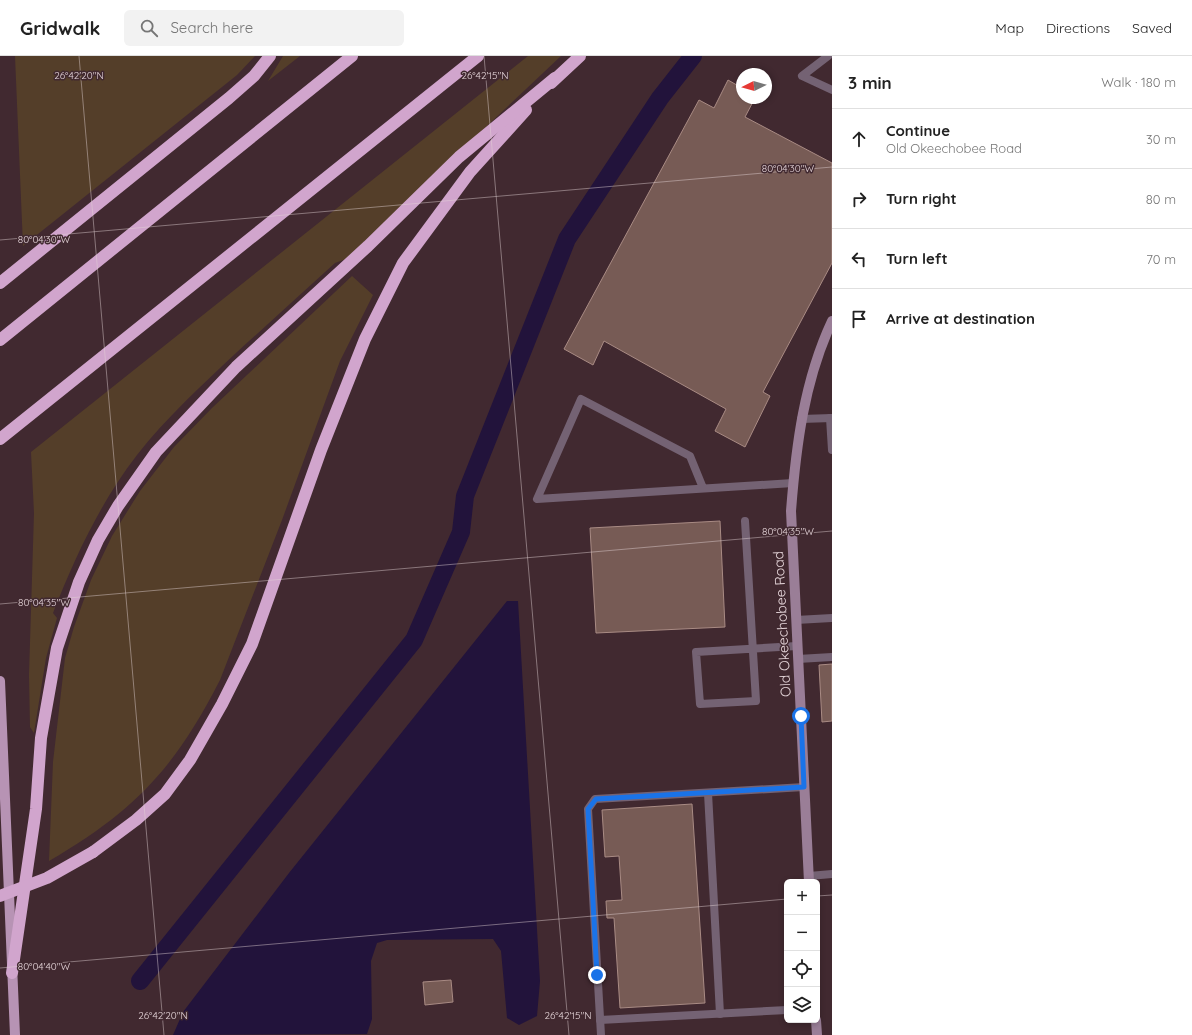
<!DOCTYPE html>
<meta charset="utf-8">
<style>
body{margin:0;font-family:Quicksand,sans-serif;background:#f2f2f2;color:#222}
.controls{position:absolute;right:12px;bottom:12px;display:grid;overflow:hidden;border-radius:6px;box-shadow:0 2px 6px #0003}
.controls button{width:36px;height:36px;display:grid;place-items:center;padding:0;border:0;border-bottom:1px solid #e0e0e0;background:#fff;color:#222;font:20px sans-serif}
.compass{position:absolute;left:736px;top:12px;width:36px;height:36px;border-radius:50%;background:#fff;box-shadow:0 2px 6px #0003;rotate:265deg}
.stop{position:absolute;width:12px;height:12px;margin:-9px;border:3px solid #1a73e8;border-radius:50%;background:#fff}
.stop.end{background:#1a73e8;border-color:#fff;box-shadow:0 1px 4px #0008}
.list{margin:0;padding:0;list-style:none}
h2{display:flex;justify-content:space-between;align-items:center;height:52px;margin:0;padding:0 16px;font-size:17px}
h2 small{font-size:13px;font-weight:400;color:#767676}
.list li{display:grid;grid-template-columns:26px 1fr auto;gap:12px;align-items:center;box-sizing:border-box;height:60px;padding:0 16px;border-top:1px solid #e0e0e0}
.list b{display:block;font-size:15px;white-space:nowrap}
.list p{margin:0;font-size:13px;white-space:nowrap;color:#767676}
.list em{font-size:13px;font-style:normal;color:#767676}
.icon{flex:none;width:22px;height:22px;fill:none;stroke:currentColor;stroke-width:2;stroke-linecap:round;stroke-linejoin:round}
.map{position:relative;flex:none;width:832px;height:979px;overflow:hidden}
header{display:flex;align-items:center;gap:24px;box-sizing:border-box;height:56px;padding:0 20px;background:#fff;border-bottom:1px solid #e0e0e0}
header strong{font-size:19px}
nav{display:flex;gap:22px;margin-inline-start:auto;font-size:14px}
.search{width:280px;height:36px;background:#f2f2f2;display:flex;align-items:center;gap:10px;box-sizing:border-box;padding:0 14px;border-radius:6px;color:#767676;font-size:15px}
main{display:flex}
aside{flex:1;background:#fff}
.map>svg:first-child{display:block}
</style>
<header>
<strong>Gridwalk</strong>
<div class="search"><svg class="icon" aria-label="search" viewBox="0 0 24 24"><circle cx="10" cy="10" r="6"/><path d="M15 15l6 6"/></svg>Search here</div>
<nav><a>Map</a><a>Directions</a><a>Saved</a></nav>
</header>
<main>
<div class="map">
<svg width="832" height="979" viewBox="0 0 832 979">
<rect width="100%" height="100%" fill="#412930"/>
<!-- green -->
<g fill="#543e29">
<path d="M15 0H255L237 19 23 190Z"/>
<path d="M283 0H300L268 25Z"/>
<path d="M528 0H561L346 203 335 207C302 237 269 267 236 297 201 330 166 362 137 399 100 447 75 501 53 557L57 562 46 602 34 677 30 671 29 619 34 457 31 396Z"/>
<path d="M352 220 373 239 340 305 282 464 220 624C175 712 135 755 49 805L53 706 65 602 74 571 91 524 112 480 140 435 174 391 212 352Z"/>
</g>
<!-- water -->
<path fill="#22133b" d="M507 545H518L540 925 537 960 519 969 507 962 501 895 493 883 387 884 377 887 371 905 372 963 367 978 173 979 183 956 289 817Z"/>
<g fill="none" stroke-linecap="round" stroke-linejoin="round">
<!-- canal -->
<path stroke="#22133b" stroke-width="18" d="M140 925 414 584 461 476 465 440 567 183 660 42 693 0"/>
</g>
<!-- building -->
<g fill="#775b55" stroke="#a98b84">
<path d="M728 24 742 32V42H755L745 61 832 107V207L763 336 770 340 745 391 715 375 726 353 604 285 593 309 564 293 699 44 714 52Z"/>
<path d="M720 465 725 571 596 577 590 472Z"/>
<path d="M832 608V665L822 666 819 609Z"/>
<path d="M692 748 705 947 620 952 614 862H607L606 845 622 844 619 800 605 801 602 754Z"/>
<path d="M451 924 453 946 425 949 423 926Z"/>
</g>
<g fill="none" stroke-linecap="round" stroke-linejoin="round">
<!-- lane -->
<g stroke="#746273" stroke-width="8">
<path d="M828 0 802 20 832 34"/>
<path d="M830 362 832 394"/>
<path d="M801 363 832 362"/>
<path d="M703 432 690 400 581 343 537 443 793 427"/>
<path d="M745 465 756 645 700 648 696 596 797 590"/>
<path d="M796 564 832 562"/>
<path d="M798 603 832 601"/>
<path d="M708 737 720 958"/>
<path d="M809 820 832 818"/>
<path d="M600 964 787 954"/>
<path d="M601 979 588 753 595 743 804 731"/>
</g>
<!-- secondary -->
<g stroke="#9a7e97" stroke-width="10">
<path d="M809 826 791 455C796 390 804 325 832 265"/>
<path d="M816 964 817 979"/>
</g>
<!-- primary -->
<path stroke="#b793b4" stroke-width="10" d="M0 625 15 979"/>
<!-- highway -->
<g stroke="#d1a5cd" stroke-width="12">
<path d="M551 27 580 0"/>
<path d="M0 227 229 42 254 20 270 0"/>
<path d="M0 284 352 0"/>
<path d="M0 383 478 0"/>
<path d="M93 796 136 764 165 738 190 704 222 648 252 588 321 394 365 283 403 207 470 116 526 54"/>
<path d="M12 917 36 753 41 682 57 592 79 526 98 484 118 450 156 396 236 311 368 190 459 101 555 22"/>
</g>
<!-- highway-bridge -->
<path stroke="#d1a5cd" stroke-width="12" d="M0 840 47 822 93 796"/>
</g>
<g fill="none" stroke-linecap="round" stroke-linejoin="round">
<!-- route -->
<path stroke="#1a73e8" stroke-width="5" d="M597 919 588 753 596 743 804 731 801 660"/>
</g>
<!-- ticks -->
<path fill="none" stroke="#e4d4d8" stroke-width="1" stroke-opacity="0.45" d="M79 0 164 979M484 0 569 979M0 184 832 111M0 548 832 475M817 840 832 839M0 912 787 843"/>
<g text-anchor="middle" dominant-baseline="central" stroke-width="3" stroke-linejoin="round" paint-order="stroke">
<!-- street labels -->
<g font-size="14" fill="#e4d4d8" stroke="#412930">
<text transform="translate(782 568) rotate(-93)">Old Okeechobee Road</text>
</g>
</g>
<g font-size="10" text-anchor="middle" fill="#e4d4d8" stroke="#412930" stroke-width="3" stroke-linejoin="round" paint-order="stroke">
<text x="79" y="23">26°42'20"N</text>
<text x="485" y="23">26°42'15"N</text>
<text x="788" y="116">80°04'30"W</text>
<text x="44" y="187">80°04'30"W</text>
<text x="788" y="479">80°04'35"W</text>
<text x="44" y="550">80°04'35"W</text>
<text x="44" y="914">80°04'40"W</text>
<text x="163" y="963">26°42'20"N</text>
<text x="568" y="963">26°42'15"N</text>
</g>
</svg>
<div class="controls">
<button>+</button>
<button>−</button>
<button><svg class="icon" aria-label="locate" viewBox="0 0 24 24"><circle cx="12" cy="12" r="6"/><path d="M12 2v4M12 18v4M2 12h4M18 12h4"/></svg></button>
<button><svg class="icon" aria-label="layers" viewBox="0 0 24 24"><path d="M12 4l9 5-9 5-9-5zM3 14l9 5 9-5"/></svg></button>
</div>
<svg class="compass" viewBox="-18 -18 36 36"><path d="M0-13l5 13h-10z" fill="#e53935"/><path d="M0 13l5-13h-10z" fill="#767676"/></svg>
<div class="stop" style="left:801px;top:660px"></div>
<div class="stop end" style="left:597px;top:919px"></div>
</div>
<aside>
<h2>3 min<small>Walk · 180 m</small></h2>
<ul class="list">
<li><svg class="icon" aria-label="ahead" viewBox="0 0 24 24"><path d="M12 20V5M6 11l6-6 6 6"/></svg><div><b>Continue</b><p>Old Okeechobee Road</p></div><em>30 m</em></li>
<li><svg class="icon" aria-label="right" viewBox="0 0 24 24"><path d="M7 20v-9h11M14 6l5 5-5 5"/></svg><div><b>Turn right</b></div><em>80 m</em></li>
<li><svg class="icon" aria-label="left" viewBox="0 0 24 24"><path d="M17 20v-9H6M10 6l-5 5 5 5"/></svg><div><b>Turn left</b></div><em>70 m</em></li>
<li><svg class="icon" aria-label="arrive" viewBox="0 0 24 24"><path d="M6 21V4h12l-3 4 3 4H6"/></svg><div><b>Arrive at destination</b></div></li>
</ul>
</aside>
</main>
